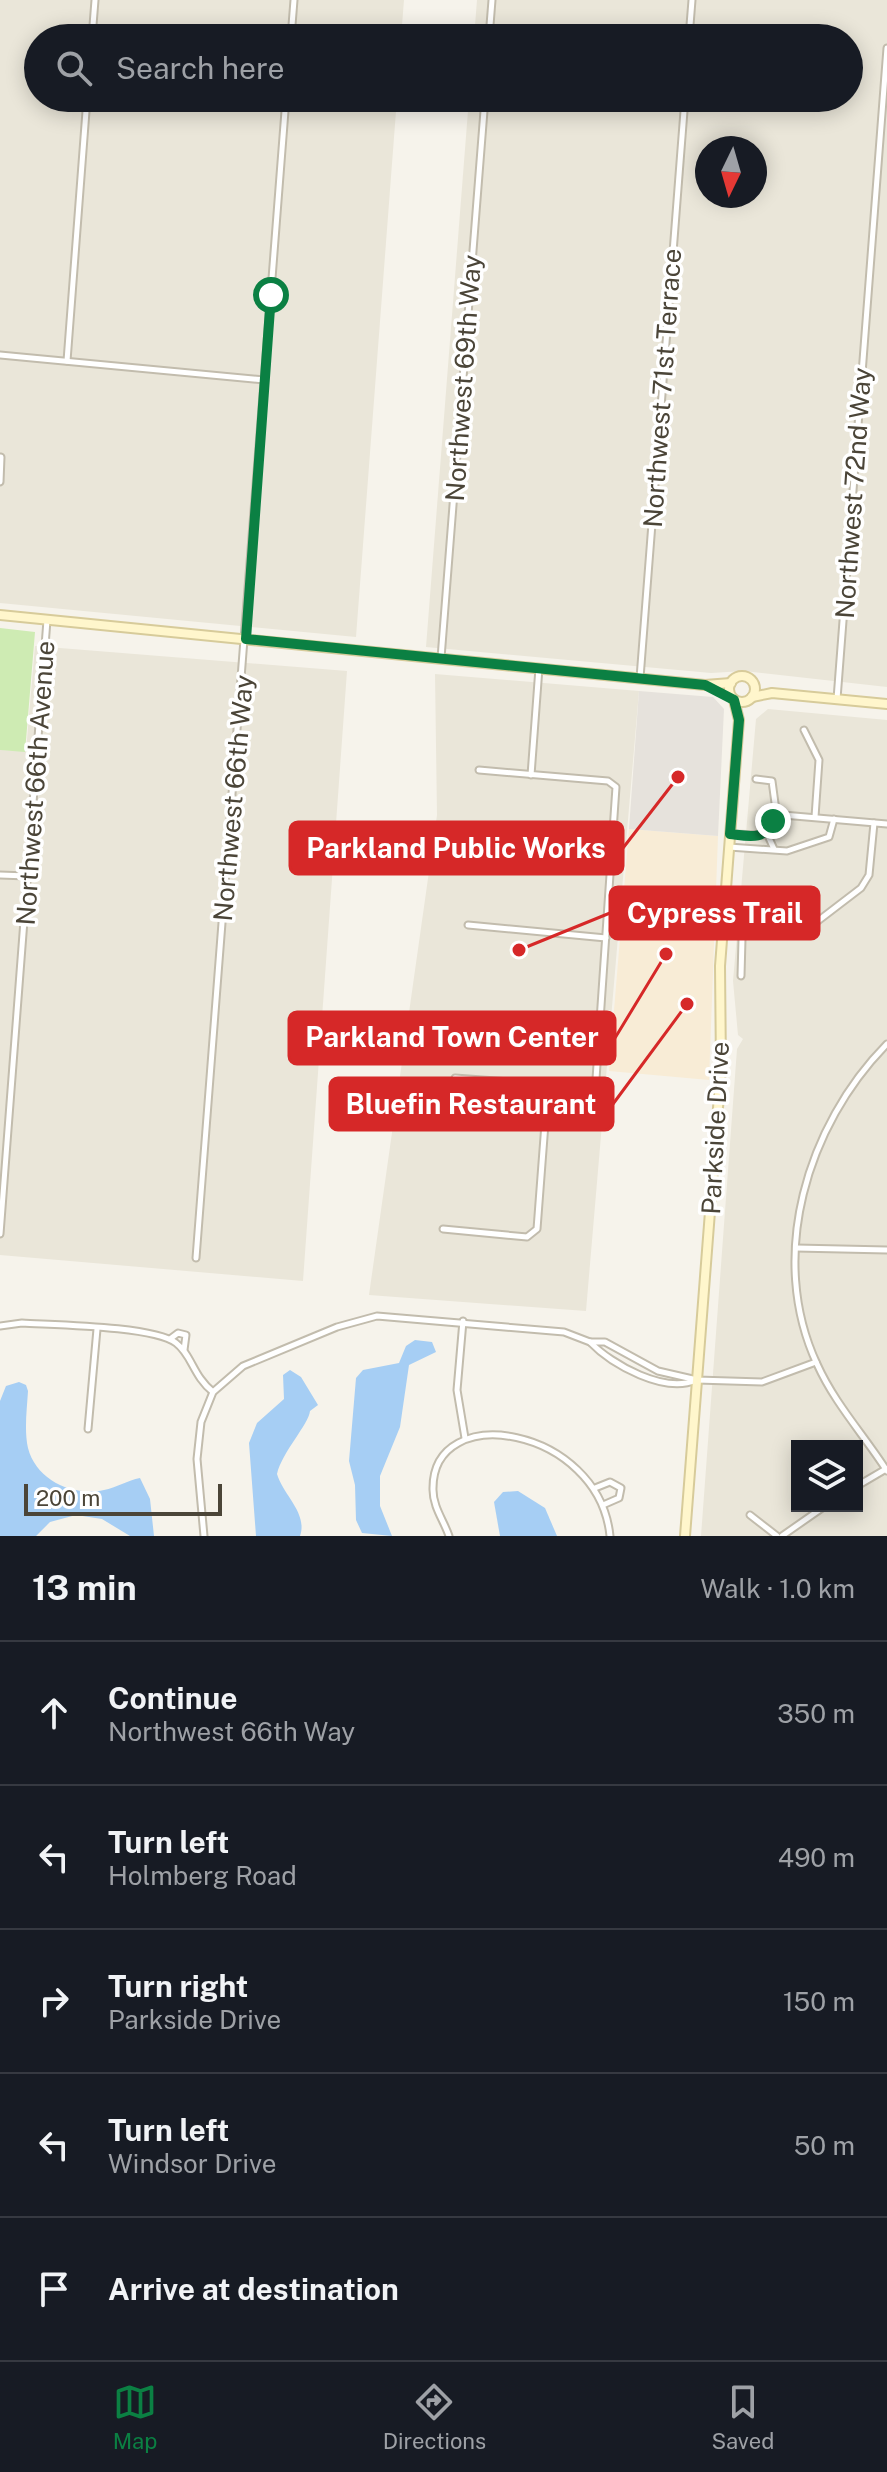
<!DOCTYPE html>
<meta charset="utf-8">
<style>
body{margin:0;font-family:"Public Sans",sans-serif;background:#242831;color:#f1f3f6}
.controls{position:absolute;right:24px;bottom:24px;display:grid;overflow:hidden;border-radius:0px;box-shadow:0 4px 20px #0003}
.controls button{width:72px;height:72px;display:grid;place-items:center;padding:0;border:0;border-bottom:2px solid #363941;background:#171b24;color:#f1f3f6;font:40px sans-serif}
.compass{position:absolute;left:695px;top:136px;width:72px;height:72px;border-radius:50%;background:#171b24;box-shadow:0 4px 20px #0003;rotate:185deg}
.scale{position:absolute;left:24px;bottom:20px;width:198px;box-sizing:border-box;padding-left:8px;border:4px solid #4b4538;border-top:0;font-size:22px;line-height:28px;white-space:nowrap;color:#4b4538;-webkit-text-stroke:6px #fff;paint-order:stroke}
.stop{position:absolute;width:24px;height:24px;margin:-18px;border:6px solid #0b8043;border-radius:50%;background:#fff}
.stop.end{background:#0b8043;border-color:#fff;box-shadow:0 2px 8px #0008}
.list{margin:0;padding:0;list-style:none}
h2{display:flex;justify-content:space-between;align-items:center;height:104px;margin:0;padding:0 32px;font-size:34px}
h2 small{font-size:26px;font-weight:400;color:#9ea1a6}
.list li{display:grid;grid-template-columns:52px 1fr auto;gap:24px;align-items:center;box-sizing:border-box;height:144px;padding:0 32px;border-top:2px solid #363941}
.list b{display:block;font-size:30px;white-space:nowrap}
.list p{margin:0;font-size:26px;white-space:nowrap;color:#9ea1a6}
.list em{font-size:26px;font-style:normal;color:#9ea1a6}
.icon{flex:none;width:44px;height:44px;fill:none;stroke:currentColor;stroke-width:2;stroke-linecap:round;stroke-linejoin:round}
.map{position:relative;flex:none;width:887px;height:1536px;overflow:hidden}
.search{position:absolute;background:#171b24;box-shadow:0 4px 20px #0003;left:24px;right:24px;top:24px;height:88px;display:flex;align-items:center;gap:20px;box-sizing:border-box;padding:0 28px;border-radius:44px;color:#9ea1a6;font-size:30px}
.sheet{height:824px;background:#171b24}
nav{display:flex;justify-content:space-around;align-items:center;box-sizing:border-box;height:112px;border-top:2px solid #363941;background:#171b24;font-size:22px;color:#9ea1a6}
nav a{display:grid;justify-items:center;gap:4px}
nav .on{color:#0b8043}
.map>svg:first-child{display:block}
</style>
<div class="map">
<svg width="887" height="1536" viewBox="0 0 887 1536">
<rect width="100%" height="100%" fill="#f6f3eb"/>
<!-- residential -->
<g fill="#eae6d9" fill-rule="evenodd">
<path d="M0 0H404L401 38H38V98H397L356 637 0 603Z"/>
<path d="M477 0H887V687L744 671 711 673 426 647 469 98H849V38H474ZM707 148H755V196H707Z"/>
<path d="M35 646 347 671 303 1281 0 1255V750L26 751Z"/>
<path d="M435 674 639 691 586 1311 369 1295 437 815Z"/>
<path d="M768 709 887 720V1536H701L737 1049 743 1039 738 1035 733 981 756 719ZM797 1446H857V1506H797Z"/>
</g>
<!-- commercial -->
<path fill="#f8ecd6" d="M629 829 718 836 709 1080 609 1071Z"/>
<!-- industrial -->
<path fill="#e6e2dc" d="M639 691 713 697 724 709 718 836 629 829Z"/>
<!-- green -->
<path fill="#ceebb3" d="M0 628 35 632 25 752 0 750Z"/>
<!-- water -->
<g fill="#a6cef4">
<path d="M415 1340 432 1342 436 1352 409 1365 400 1427 380 1476V1506L392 1536 362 1533 356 1520 355 1485 349 1461 356 1378 363 1370 399 1363 406 1346Z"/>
<path d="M290 1370 301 1377 318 1405 310 1411C309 1424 282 1452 277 1474 283 1495 308 1513 300 1536H256L249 1443 257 1423 284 1399 283 1375Z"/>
<path d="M19 1382 26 1385 28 1391C27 1409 24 1430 28 1448 36 1480 73 1497 104 1490 116 1488 128 1480 140 1478L150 1499 154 1536H130L102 1519 76 1515 50 1522 36 1536H0V1401L6 1386Z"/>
<path d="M518 1491 545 1508 557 1536H500L494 1502 503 1492Z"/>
</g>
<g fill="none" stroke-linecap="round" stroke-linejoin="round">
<!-- street casing -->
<g stroke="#c2bcad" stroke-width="9">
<g id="street">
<path d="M92 38 95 0"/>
<path d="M291 38 294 0"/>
<path d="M489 38 492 0"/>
<path d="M689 38 692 0"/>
<path d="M0 355 264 380"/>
<path d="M67 361 87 98"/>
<path d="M0 482 1 457"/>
<path d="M441 658 485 98"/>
<path d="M640 678 685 98"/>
<path d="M837 699 887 48"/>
<path d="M804 730 819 760 815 817"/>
<path d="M531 775 539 668"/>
<path d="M756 779 772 781 777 818"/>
<path d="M771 828 769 838 774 849"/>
<path d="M730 834 763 835 783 815 887 824"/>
<path d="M729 847 787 851 829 837 834 819"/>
<path d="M0 875 27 876"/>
<path d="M468 925 606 938"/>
<path d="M741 976 742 939 747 926 810 927 861 888 869 875 874 823"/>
<path d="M887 1044C807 1125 767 1257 817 1364 835 1404 864 1435 887 1471"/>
<path d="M455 1078 588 1088 596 1079 616 787 608 781 479 770"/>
<path d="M443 1229 527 1237 537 1229 548 1084"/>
<path d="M0 1234 47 620"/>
<path d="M796 1248 887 1250"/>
<path d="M196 1258 286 98"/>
<path d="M463 1321 457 1390 465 1438"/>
<path d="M0 1326 22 1323C55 1325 153 1326 176 1343 192 1355 193 1376 213 1392"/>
<path d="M170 1339 178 1333 186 1335 184 1350"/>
<path d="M590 1342C612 1365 665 1394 696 1380"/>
<path d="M88 1429 97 1329"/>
<path d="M857 1486 886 1469"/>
<path d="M595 1488 610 1482 621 1488 619 1498 603 1505"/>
<path d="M750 1515 777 1536"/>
<path d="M204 1536 197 1459 201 1422 213 1392 243 1366 337 1327 377 1316 564 1332 590 1342H605L658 1371 697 1380 762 1382 816 1362"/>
<path d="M449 1536C444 1521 433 1507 433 1490 431 1398 599 1427 610 1536"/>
<path d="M782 1536 825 1506"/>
</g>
</g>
<!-- secondary casing -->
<g stroke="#d7cb9a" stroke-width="12">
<g id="secondary">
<path d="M0 615 705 685 731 683"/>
<circle cx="742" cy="689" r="13"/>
<path d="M752 697 772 693 887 704"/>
<path d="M685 1536 721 1069 720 966 739 720 734 700"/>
</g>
</g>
<!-- street -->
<use href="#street" stroke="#fff" stroke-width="5"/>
<!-- secondary -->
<use href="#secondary" stroke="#fff6cc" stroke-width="8"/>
</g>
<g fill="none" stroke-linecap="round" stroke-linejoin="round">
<!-- route -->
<path stroke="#0b8043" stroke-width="10" d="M271 295 246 639 705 685 734 700 739 720 730 834C748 836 765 841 773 821"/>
</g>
<g text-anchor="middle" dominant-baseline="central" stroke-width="7" stroke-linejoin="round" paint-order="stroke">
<!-- street labels -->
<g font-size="26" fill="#4b4538" stroke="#fff">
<text transform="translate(463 378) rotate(-86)">Northwest 69th Way</text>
<text transform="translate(662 388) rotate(-86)">Northwest 71st Terrace</text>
<text transform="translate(853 493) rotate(-86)">Northwest 72nd Way</text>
<text transform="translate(35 783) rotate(-86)">Northwest 66th Avenue</text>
<text transform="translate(233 798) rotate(-85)">Northwest 66th Way</text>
<text transform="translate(715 1128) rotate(-87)">Parkside Drive</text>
</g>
</g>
<!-- callouts -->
<path fill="none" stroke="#d62828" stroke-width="3" d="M678 777L623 848M519 950L610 913M666 954L615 1038M687 1004L613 1104"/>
<g fill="#d62828" stroke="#fff" stroke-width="3">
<circle cx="678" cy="777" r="8"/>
<circle cx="519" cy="950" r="8"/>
<circle cx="666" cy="954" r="8"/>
<circle cx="687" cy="1004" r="8"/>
</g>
<g fill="#d62828" stroke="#d62828" stroke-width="3">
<rect x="290" y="822" width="333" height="52" rx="8"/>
<rect x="610" y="887" width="209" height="52" rx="8"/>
<rect x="289" y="1012" width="326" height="52" rx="8"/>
<rect x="330" y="1078" width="283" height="52" rx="8"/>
</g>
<g font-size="28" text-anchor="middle" font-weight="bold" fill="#fff">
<text x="456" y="858">Parkland Public Works</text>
<text x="715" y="923">Cypress Trail</text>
<text x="452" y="1047">Parkland Town Center</text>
<text x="471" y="1114">Bluefin Restaurant</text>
</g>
</svg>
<div class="controls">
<button><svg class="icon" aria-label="layers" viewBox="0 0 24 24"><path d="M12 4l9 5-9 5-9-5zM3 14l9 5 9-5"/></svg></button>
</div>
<svg class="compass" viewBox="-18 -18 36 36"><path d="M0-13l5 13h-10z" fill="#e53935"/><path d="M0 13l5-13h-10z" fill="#9ea1a6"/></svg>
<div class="scale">200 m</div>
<div class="stop" style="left:271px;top:295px"></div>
<div class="stop end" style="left:773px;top:821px"></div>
<div class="search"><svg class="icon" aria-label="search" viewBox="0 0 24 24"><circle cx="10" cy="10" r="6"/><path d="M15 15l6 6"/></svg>Search here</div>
</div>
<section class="sheet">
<h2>13 min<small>Walk · 1.0 km</small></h2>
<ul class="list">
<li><svg class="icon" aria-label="ahead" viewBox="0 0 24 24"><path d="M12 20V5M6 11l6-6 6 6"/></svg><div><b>Continue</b><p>Northwest 66th Way</p></div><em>350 m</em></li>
<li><svg class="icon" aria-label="left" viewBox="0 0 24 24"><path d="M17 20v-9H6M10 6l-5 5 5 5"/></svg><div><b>Turn left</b><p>Holmberg Road</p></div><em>490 m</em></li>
<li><svg class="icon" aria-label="right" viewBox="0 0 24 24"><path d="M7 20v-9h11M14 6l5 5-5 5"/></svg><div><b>Turn right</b><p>Parkside Drive</p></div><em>150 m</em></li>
<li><svg class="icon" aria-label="left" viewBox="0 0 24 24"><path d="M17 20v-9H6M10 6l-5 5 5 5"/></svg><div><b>Turn left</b><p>Windsor Drive</p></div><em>50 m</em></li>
<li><svg class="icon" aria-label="arrive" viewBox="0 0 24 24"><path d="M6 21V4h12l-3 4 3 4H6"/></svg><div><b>Arrive at destination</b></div></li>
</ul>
</section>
<nav>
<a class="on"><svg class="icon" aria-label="map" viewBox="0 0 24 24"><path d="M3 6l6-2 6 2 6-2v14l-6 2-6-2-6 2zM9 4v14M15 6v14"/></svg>Map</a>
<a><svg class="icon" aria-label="directions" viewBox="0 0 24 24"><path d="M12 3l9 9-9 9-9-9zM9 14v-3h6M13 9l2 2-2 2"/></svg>Directions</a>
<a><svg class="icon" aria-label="saved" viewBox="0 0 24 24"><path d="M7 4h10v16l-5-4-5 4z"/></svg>Saved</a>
</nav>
